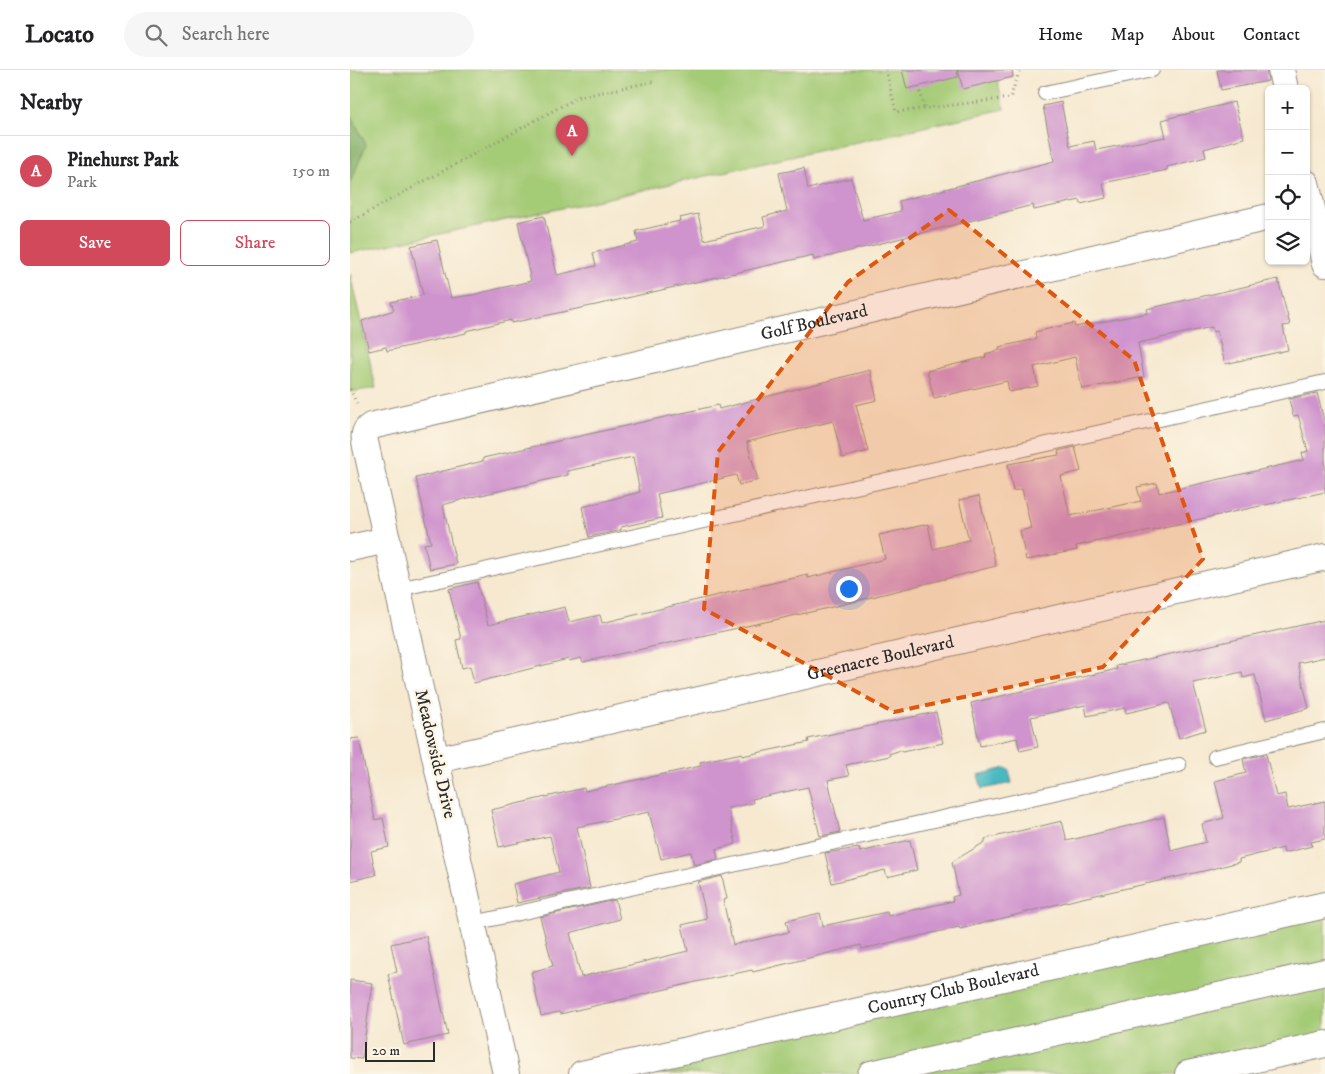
<!DOCTYPE html>
<meta charset="utf-8">
<style>
body{margin:0;font-family:"IM FELL DW Pica",serif;background:#f6f6f6;color:#202124}
.controls{position:absolute;right:15px;top:15px;display:grid;overflow:hidden;border-radius:8px;box-shadow:0 1px 4px #0004}
.controls button{width:45px;height:45px;display:grid;place-items:center;padding:0;border:0;border-bottom:1px solid #e0e0e0;background:#fff;color:#202124;font:25px sans-serif}
.scale{position:absolute;left:15px;bottom:12px;width:70px;box-sizing:border-box;padding-left:5px;border:2px solid #2b2b2b;border-top:0;font-size:14px;line-height:18px;white-space:nowrap;color:#2b2b2b;-webkit-text-stroke:4px #fcf5e5;paint-order:stroke}
.you{position:absolute;left:498px;top:518px;width:18px;height:18px;margin:-12px;border:4px solid #fff;border-radius:50%;background:#1a73e8;box-shadow:0 0 0 8px #1a73e833}
.badge{display:grid;place-items:center;width:32px;height:32px;border-radius:50%;background:#d1495b;color:#fff;font-size:16px;font-weight:700}
.pin{position:absolute;translate:-50% -41px;filter:drop-shadow(0 1px 2px #0008)}
.pin::after{content:'';position:absolute;top:26px;width:18px;height:15px;background:inherit;clip-path:polygon(0 0,100% 0,50% 100%)}
.list{margin:0;padding:0;list-style:none}
h2{display:flex;justify-content:space-between;align-items:center;height:65px;margin:0;padding:0 20px;font-size:21px}
h2 small{font-size:16px;font-weight:400;color:#757577}
.list li{display:grid;grid-template-columns:32px 1fr auto;gap:15px;align-items:center;box-sizing:border-box;height:70px;padding:0 20px;border-top:1px solid #e0e0e0}
.list b{display:block;font-size:19px;white-space:nowrap}
.list p{margin:0;font-size:16px;white-space:nowrap;color:#757577}
.list em{font-size:16px;font-style:normal;color:#757577}
.actions{display:flex;gap:10px;padding:15px 20px}
.actions a{flex:1;padding:11px 0;border:1px solid #d1495b;border-radius:8px;text-align:center;font-size:18px;color:#d1495b}
.actions .main{background:#d1495b;color:#fff}
.icon{flex:none;width:28px;height:28px;fill:none;stroke:currentColor;stroke-width:2;stroke-linecap:round;stroke-linejoin:round}
.map{position:relative;flex:none;width:975px;height:1004px;overflow:hidden}
header{display:flex;align-items:center;gap:30px;box-sizing:border-box;height:70px;padding:0 25px;background:#fff;border-bottom:1px solid #e0e0e0}
header strong{font-size:24px}
nav{display:flex;gap:28px;margin-inline-start:auto;font-size:18px}
.search{width:350px;height:45px;background:#f6f6f6;display:flex;align-items:center;gap:12px;box-sizing:border-box;padding:0 18px;border-radius:28px;color:#757577;font-size:19px}
main{display:flex}
aside{flex:1;background:#fff}
.map>svg:first-child{display:block}
</style>
<header>
<strong>Locato</strong>
<div class="search"><svg class="icon" aria-label="search" viewBox="0 0 24 24"><circle cx="10" cy="10" r="6"/><path d="M15 15l6 6"/></svg>Search here</div>
<nav><a>Home</a><a>Map</a><a>About</a><a>Contact</a></nav>
</header>
<main>
<aside>
<h2>Nearby<small></small></h2>
<ul class="list">
<li><span class="badge">A</span><div><b>Pinehurst Park</b><p>Park</p></div><em>150 m</em></li>
</ul>
<div class="actions"><a class="main">Save</a><a>Share</a></div>
</aside>
<div class="map">
<svg width="975" height="1004" viewBox="0 0 975 1004">
<rect width="100%" height="100%" fill="#fcf5e5"/>
<filter id="ink" filterUnits="userSpaceOnUse"><feTurbulence type="fractalNoise" baseFrequency=".02" numOctaves="2"/><feDisplacementMap in="SourceGraphic" scale="10" xChannelSelector="R" yChannelSelector="G"/><feConvolveMatrix kernelMatrix="1 2 1 2 8 2 1 2 1" color-interpolation-filters="sRGB"/></filter>
<filter id="wash" filterUnits="userSpaceOnUse"><feTurbulence type="fractalNoise" baseFrequency=".0096" numOctaves="4" result="noise"/><feDisplacementMap in="SourceGraphic" scale="20" xChannelSelector="R" yChannelSelector="G"/><feGaussianBlur stdDeviation="1.12" result="paint"/><feColorMatrix in="noise" values="0 0 0 0 0 0 0 0 0 0 0 0 0 0 0 0 0 1.4 0 .05"/><feComposite in="paint" operator="in"/></filter>
<g filter="url(#wash)">
<rect width="100%" height="100%" fill="#f6e9d0"/>
<!-- green -->
<g fill="#a4cb76" stroke="#687b50">
<path d="M0 0H645L654 39 236 133 0 183Z"/>
<path d="M0 204 26 318 0 322Z"/>
<path d="M975 835V974L838 1004H232Z"/>
</g>
<!-- forest -->
<path fill="#83af67" stroke="#576d49" d="M0 44 16 75 0 113Z"/>
<!-- water -->
<path fill="#49b8c1" stroke="#3a7276" d="M656 698 659 700 662 713 632 719 628 705Z"/>
<g id="blocks">
<!-- building -->
<g fill="#cf93cd">
<path d="M552 0H607L608 7 557 19Z"/>
<path d="M608 0H662L663 7 613 19Z"/>
<path d="M867 0H916L918 11 871 20Z"/>
<path d="M711 32 720 76 744 71 746 80 816 67 812 50 884 32 894 68 854 79 856 87 817 97V100L753 113 756 128 731 134 730 130 684 140 683 135 464 190 463 185 255 233 161 253V250L116 261V263L37 281 36 277 19 281 12 251 44 240 41 232 73 225 61 176 87 170 101 228 122 225 181 211 168 152 194 146 207 205 246 196 243 183 288 172 286 161 330 151 329 148 348 144 354 170 415 156 413 147 437 141 429 103 454 98 458 119 501 108 513 150 551 141 549 131 704 91 693 36Z"/>
<path d="M928 209 940 255 933 256 938 280 875 294 867 261 863 262 862 257 788 273 794 307 732 319 725 287 684 297 688 316 659 322 657 311 584 328 577 301 636 287 635 284 650 280 649 277 686 269 685 262 724 253 725 257 798 243 797 239Z"/>
<path d="M520 300 527 330 506 335 518 381 492 388 483 351 397 372 408 410 389 415 386 405 307 424 312 448 271 457V460L239 467 232 437 290 422 283 387 217 401 218 405 114 429 93 435 106 494 80 499 74 474 81 473 66 408 133 391V388L368 335 369 339Z"/>
<path d="M967 323 975 354V422L726 476 727 480 676 490 670 461 681 458 672 419 663 421 658 394 709 385 708 381 725 377 731 401 711 406 720 446 791 431 787 417 807 413 809 423 954 390 952 383 958 381 948 345 943 346 939 329Z"/>
<path d="M629 426 646 496 474 539 233 592 231 588 219 591 218 589 124 613 120 596 112 598 106 570 111 569 99 519 127 512 138 555 215 537 219 552 250 545 252 553 355 528 458 505V508L535 489 529 465 578 454 583 479 619 470 609 430Z"/>
<path d="M975 550V587L948 593 959 638 916 650 905 605 893 608 892 602 843 613 856 660 829 668 819 633 776 643 775 638 737 646 735 635 681 647 688 677 670 681 667 668 630 676 621 633 767 599 766 596Z"/>
<path d="M586 642 593 673 552 682 551 680 539 684 540 686 496 695 499 706 478 710 490 762 470 766 458 717 402 729 403 733 378 738 386 774 366 779 368 789 344 795 341 782 311 789 299 742 227 757 240 818 167 833 163 814 209 802 200 766 149 777 141 740 234 718 235 721 351 696 350 692 392 683V686L459 672 458 669Z"/>
<path d="M9 668 25 750 33 748 39 777 21 781 26 805 0 811V669Z"/>
<path d="M916 684 926 726 935 724 938 739 975 731V769L961 772 962 776 934 783 933 778 889 789V792L858 800 728 829 610 859 609 857 512 879 511 875 403 902 402 900 346 912 210 944 209 942 191 946 181 902 203 896 190 847 265 830 270 849 220 863 231 907 338 881 332 855 357 849 348 812 372 806 377 829 373 830 383 875 439 862 436 851 470 843 473 856 537 842 538 846 603 831 602 827 609 825 602 792 635 772V769L712 751 717 771 814 747 821 781 856 772 852 754 874 748 865 711 896 703 893 689Z"/>
<path d="M560 770 567 800 537 807 535 800 482 813 475 783 509 778 510 782Z"/>
<path d="M76 866 98 965 54 975 38 904 47 902 41 874Z"/>
<path d="M0 910 22 913 12 989 0 988Z"/>
</g>
</g>
</g>
<g filter="url(#ink)">
<use href="#blocks" fill-opacity="0" stroke="#908a7e" stroke-width="1"/>
<g fill="none" stroke-linecap="round" stroke-linejoin="round">
<!-- service casing -->
<g stroke="#908a7e" stroke-width="16">
<g id="service">
<path d="M695 23 802 0"/>
<path d="M134 500 975 312"/>
<path d="M48 519 132 501"/>
<path d="M865 687 975 661"/>
<path d="M124 853 829 695"/>
</g>
</g>
<!-- minor casing -->
<g stroke="#908a7e" stroke-width="28">
<g id="minor">
<path d="M931 0 935 19"/>
<path d="M956 113 975 194"/>
<path d="M0 478 37 470"/>
<path id="s1" d="M87 690 975 487"/>
<path id="s2" d="M156 1004 17 381C15 371 11 362 21 356L919 147"/>
<path id="s3" d="M232 1004 975 835"/>
<path d="M521 1004 975 902"/>
<path d="M838 1004 975 974"/>
</g>
</g>
<!-- path -->
<g stroke="#908a7e" stroke-width="3" stroke-dasharray="1 4" stroke-linecap="butt">
<path d="M536 0 546 42 660 28 670 0"/>
<path d="M569 17 575 39"/>
<path d="M0 152 228 27 306 11"/>
<path d="M0 319 8 336"/>
</g>
<!-- service -->
<use href="#service" stroke="#fff" stroke-width="14"/>
<!-- minor -->
<use href="#minor" stroke="#fff" stroke-width="26"/>
</g>
</g>
<!-- marked area -->
<path fill="#df570e" fill-opacity="0.2" stroke="#df570e" stroke-width="4" stroke-dasharray="10 6" stroke-linejoin="round" d="M599 140 784 290 853 489 753 597 544 642 354 539 368 382 498 212Z"/>
<g text-anchor="middle" dominant-baseline="central" stroke-width="5" stroke-linejoin="round" paint-order="stroke">
<!-- street labels -->
<g font-size="18" fill="#2b2b2b" stroke="#fcf5e5">
<text stroke="none"><textPath href="#s2" startOffset="1121">Golf Boulevard</textPath></text>
<text stroke="none"><textPath href="#s1" startOffset="455">Greenacre Boulevard</textPath></text>
<text transform="translate(85 684) rotate(77)">Meadowside Drive</text>
<text stroke="none"><textPath href="#s3" startOffset="381">Country Club Boulevard</textPath></text>
</g>
</g>
</svg>
<div class="controls">
<button>+</button>
<button>−</button>
<button><svg class="icon" aria-label="locate" viewBox="0 0 24 24"><circle cx="12" cy="12" r="6"/><path d="M12 2v4M12 18v4M2 12h4M18 12h4"/></svg></button>
<button><svg class="icon" aria-label="layers" viewBox="0 0 24 24"><path d="M12 4l9 5-9 5-9-5zM3 14l9 5 9-5"/></svg></button>
</div>
<div class="scale">20 m</div>
<div class="you"></div>
<div class="pin badge" style="left:222px;top:86px">A</div>
</div>
</main>
